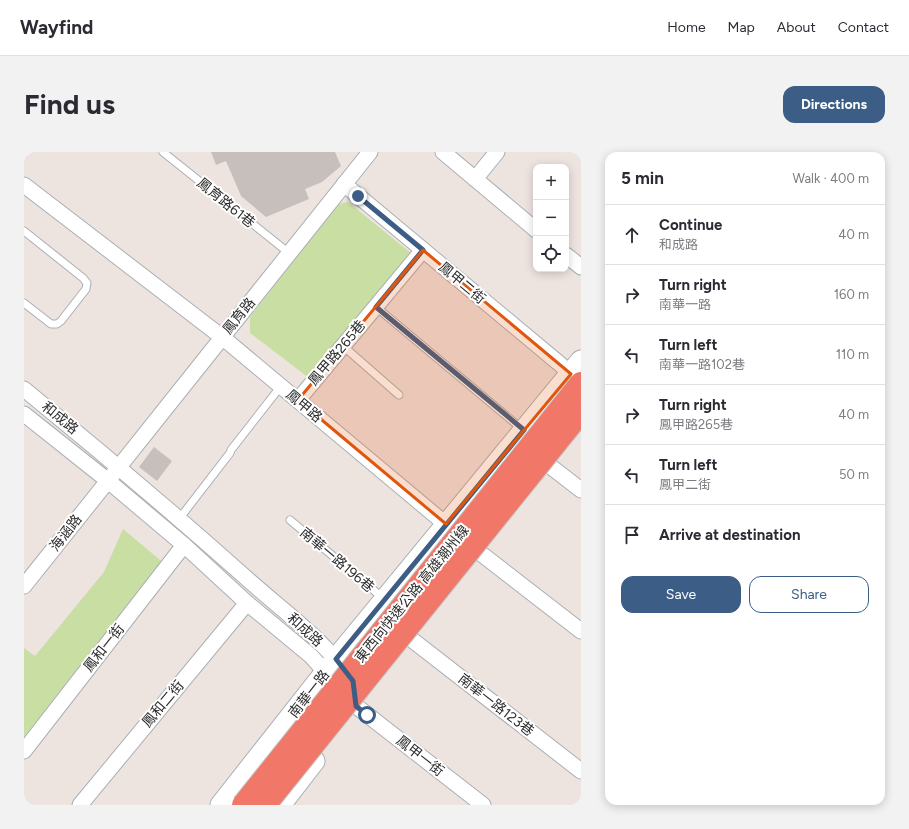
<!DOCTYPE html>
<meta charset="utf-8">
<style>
body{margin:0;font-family:Figtree,"Noto Sans TC",sans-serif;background:#f2f2f3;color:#2b2b33}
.controls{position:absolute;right:12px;top:12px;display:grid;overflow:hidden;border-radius:8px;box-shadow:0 2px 10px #0003}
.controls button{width:36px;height:36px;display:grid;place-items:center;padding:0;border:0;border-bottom:1px solid #e1e1e2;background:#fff;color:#2b2b33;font:20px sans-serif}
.stop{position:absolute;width:12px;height:12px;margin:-9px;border:3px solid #3c5e86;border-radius:50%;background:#fff}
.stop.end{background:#3c5e86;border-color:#fff;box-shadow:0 1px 4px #0008}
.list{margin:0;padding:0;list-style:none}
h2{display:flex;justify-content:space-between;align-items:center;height:52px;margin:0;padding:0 16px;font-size:17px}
h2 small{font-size:13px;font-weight:400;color:#7c7c81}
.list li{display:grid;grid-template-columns:26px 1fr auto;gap:12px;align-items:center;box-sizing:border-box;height:60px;padding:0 16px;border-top:1px solid #e1e1e2}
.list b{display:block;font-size:15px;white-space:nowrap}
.list p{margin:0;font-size:13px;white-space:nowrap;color:#7c7c81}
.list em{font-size:13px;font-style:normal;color:#7c7c81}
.actions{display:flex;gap:8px;padding:12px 16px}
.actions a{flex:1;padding:9px 0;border:1px solid #3c5e86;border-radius:12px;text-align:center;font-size:14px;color:#3c5e86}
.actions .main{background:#3c5e86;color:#fff}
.icon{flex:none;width:22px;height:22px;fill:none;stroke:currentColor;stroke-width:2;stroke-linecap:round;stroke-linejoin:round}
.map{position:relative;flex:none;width:557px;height:653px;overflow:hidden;border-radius:12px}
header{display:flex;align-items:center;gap:24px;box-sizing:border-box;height:56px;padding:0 20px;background:#fff;border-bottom:1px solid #e1e1e2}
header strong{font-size:19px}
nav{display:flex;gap:22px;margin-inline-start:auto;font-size:14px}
.intro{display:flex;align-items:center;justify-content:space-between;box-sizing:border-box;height:96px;padding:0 24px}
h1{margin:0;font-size:28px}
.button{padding:10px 18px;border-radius:12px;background:#3c5e86;color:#fff;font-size:14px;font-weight:700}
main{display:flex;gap:24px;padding:0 24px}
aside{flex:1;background:#fff;border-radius:12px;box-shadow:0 2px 10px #0003}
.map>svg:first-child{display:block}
</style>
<header>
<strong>Wayfind</strong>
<nav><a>Home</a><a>Map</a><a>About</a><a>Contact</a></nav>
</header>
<div class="intro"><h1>Find us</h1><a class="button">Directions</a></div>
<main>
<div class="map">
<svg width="557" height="653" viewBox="0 0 557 653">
<rect width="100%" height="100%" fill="#ede4e0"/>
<!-- green -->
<g fill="#c9dea2">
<path d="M324 50 388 102 285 226 226 181V165L314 52Z"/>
<path d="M99 377 141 412 0 589V496L11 504 80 420Z"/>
</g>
<!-- building -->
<g fill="#c6bfbc">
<path d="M187 0H311L317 14 298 30 281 37 285 47 242 65 217 44 202 9 192 13Z"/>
<path d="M130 295 148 309 133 329 115 315Z"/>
</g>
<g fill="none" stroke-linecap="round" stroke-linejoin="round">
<!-- lane casing -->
<g stroke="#aaafb4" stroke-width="9">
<g id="lane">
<path d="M139 0 265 101"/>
<path d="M0 79 59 126 63 131 62 137 37 169 33 172H27L0 151"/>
<path d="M352 155 498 277"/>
<path d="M319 194 375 243"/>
<path d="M207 298 257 234"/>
<path d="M155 367 206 301"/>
<path d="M266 368 359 446"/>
</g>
</g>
<!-- street casing -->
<g stroke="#aaafb4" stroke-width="17">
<g id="street">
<path d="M419 0 512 78"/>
<path d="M451 27 473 0"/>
<path d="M320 32 555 228"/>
<path d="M0 33 198 185 455 400 557 479"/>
<path d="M542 103 557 115"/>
<path d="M0 237C75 298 148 360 220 424 253 454 290 480 318 515"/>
<path d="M274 248 399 98"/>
<path d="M0 262 83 328 160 393 223 451 287 504 332 554 459 653"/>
<path d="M526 314 557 338"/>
<path d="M0 434 346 0"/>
<path d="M387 487 557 619"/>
<path d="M0 599 160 393"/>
<path d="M56 653 223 451"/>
</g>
</g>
<!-- secondary casing -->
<g stroke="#aaafb4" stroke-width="23">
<g id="secondary">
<path d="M197 653 312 507 557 209"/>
<path d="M256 653 290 609"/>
</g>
</g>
<!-- lane -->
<use href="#lane" stroke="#fff" stroke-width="7"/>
<!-- street -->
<use href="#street" stroke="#fff" stroke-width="15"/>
<!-- secondary -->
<use href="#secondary" stroke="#fff" stroke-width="21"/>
<!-- highway-bridge casing -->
<g stroke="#c4c4c4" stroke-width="24" stroke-linecap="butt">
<g id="highway-bridge">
<path d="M219 653 557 231"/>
<path d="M241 653 557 260"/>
</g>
</g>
<!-- highway-bridge -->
<use href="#highway-bridge" stroke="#f17868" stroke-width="22"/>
</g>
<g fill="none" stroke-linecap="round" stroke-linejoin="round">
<!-- route -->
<path stroke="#3c5e86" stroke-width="5" d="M334 44 399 98 352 155 500 278 312 507 329 529 332 554 343 563"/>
</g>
<!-- marked area -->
<path fill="#df570e" fill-opacity="0.2" stroke="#df570e" stroke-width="3" stroke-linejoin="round" d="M399 98 547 222 422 372 274 248Z"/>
<g text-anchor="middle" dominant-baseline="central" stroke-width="4" stroke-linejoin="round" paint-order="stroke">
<!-- street labels -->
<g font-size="14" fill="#2d2d2d" stroke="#fff">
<text transform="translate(202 51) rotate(39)">鳳育路61巷</text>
<text transform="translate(438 131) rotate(40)">鳳甲二街</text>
<text transform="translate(215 164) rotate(-51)">鳳育路</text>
<text transform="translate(313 201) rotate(-50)">鳳甲路265巷</text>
<text transform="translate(280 254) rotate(40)">鳳甲路</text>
<text transform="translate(36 266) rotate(39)">和成路</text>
<text transform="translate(42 381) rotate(-52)">海涵路</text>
<text transform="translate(313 408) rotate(40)">南華一路196巷</text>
<text transform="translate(388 442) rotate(-51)">東西向快速公路 高雄潮州線</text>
<text transform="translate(281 478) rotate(42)">和成路</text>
<text transform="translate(80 496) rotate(-52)">鳳和一街</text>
<text transform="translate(285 542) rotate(-52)">南華一路</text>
<text transform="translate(139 552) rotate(-50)">鳳和二街</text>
<text transform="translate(472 553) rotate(38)">南華一路123巷</text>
<text transform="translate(396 604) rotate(38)">鳳甲一街</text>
</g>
</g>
</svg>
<div class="controls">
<button>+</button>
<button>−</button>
<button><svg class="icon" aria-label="locate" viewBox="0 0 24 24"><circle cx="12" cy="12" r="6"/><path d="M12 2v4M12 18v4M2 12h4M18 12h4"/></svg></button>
</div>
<div class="stop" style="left:343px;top:563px"></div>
<div class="stop end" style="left:334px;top:44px"></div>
</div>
<aside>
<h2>5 min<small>Walk · 400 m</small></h2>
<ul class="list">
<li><svg class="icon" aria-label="ahead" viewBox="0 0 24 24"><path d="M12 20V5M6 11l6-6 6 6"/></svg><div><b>Continue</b><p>和成路</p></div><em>40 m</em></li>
<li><svg class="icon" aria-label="right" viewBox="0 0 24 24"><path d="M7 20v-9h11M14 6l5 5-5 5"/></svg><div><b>Turn right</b><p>南華一路</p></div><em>160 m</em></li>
<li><svg class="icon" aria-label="left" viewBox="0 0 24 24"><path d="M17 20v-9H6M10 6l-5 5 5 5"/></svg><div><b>Turn left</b><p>南華一路102巷</p></div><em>110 m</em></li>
<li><svg class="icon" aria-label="right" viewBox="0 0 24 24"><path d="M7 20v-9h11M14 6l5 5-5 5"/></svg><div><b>Turn right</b><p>鳳甲路265巷</p></div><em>40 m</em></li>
<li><svg class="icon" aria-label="left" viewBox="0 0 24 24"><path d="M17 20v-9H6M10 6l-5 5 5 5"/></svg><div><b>Turn left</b><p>鳳甲二街</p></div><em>50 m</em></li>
<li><svg class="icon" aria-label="arrive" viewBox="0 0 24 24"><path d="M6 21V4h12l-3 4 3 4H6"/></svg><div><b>Arrive at destination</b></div></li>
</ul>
<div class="actions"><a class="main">Save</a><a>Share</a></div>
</aside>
</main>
